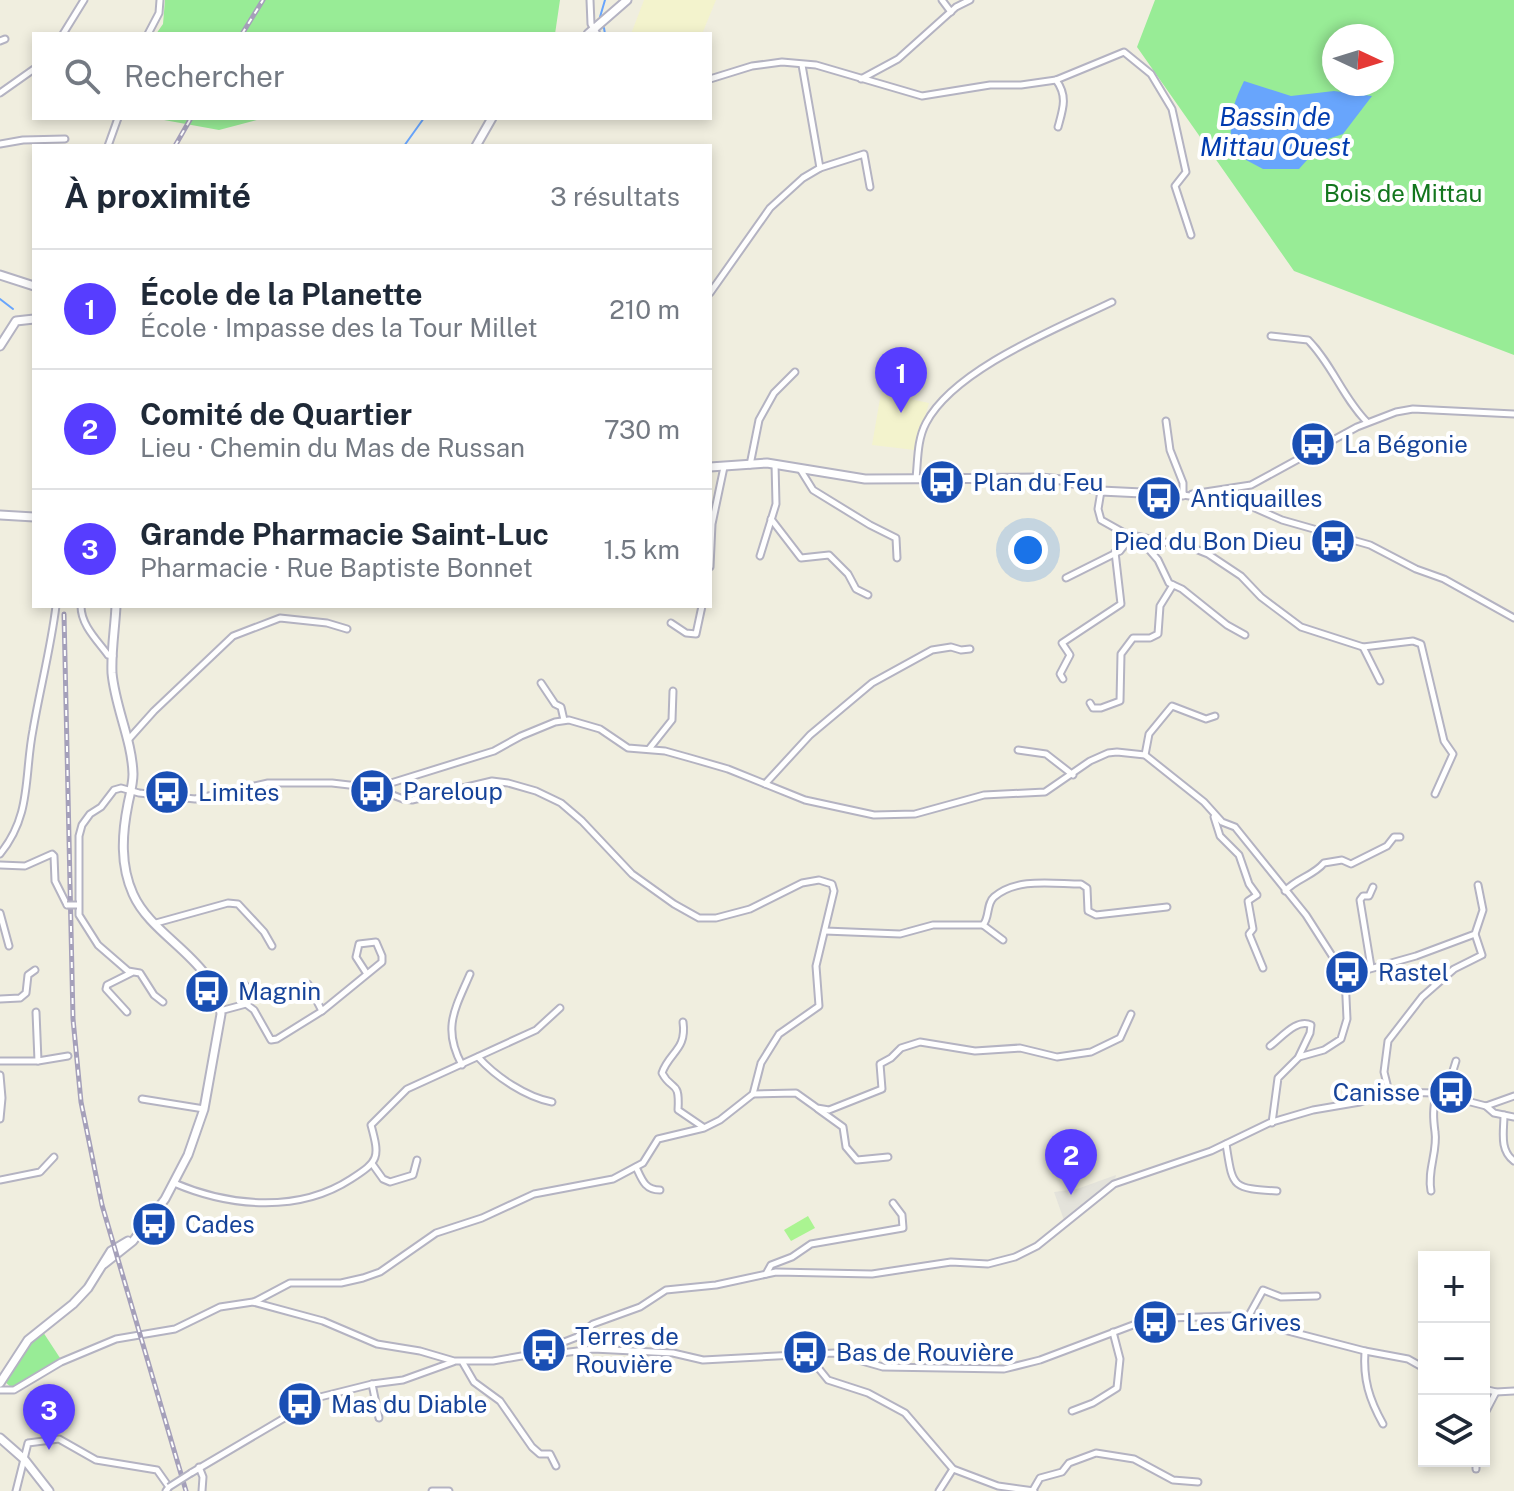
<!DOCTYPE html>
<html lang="fr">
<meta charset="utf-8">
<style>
body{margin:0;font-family:"Public Sans",sans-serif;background:#f6f6f7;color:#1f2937}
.controls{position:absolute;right:24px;bottom:24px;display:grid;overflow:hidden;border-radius:0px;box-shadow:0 4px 12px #0003}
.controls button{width:72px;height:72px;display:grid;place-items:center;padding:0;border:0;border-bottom:2px solid #e0e1e3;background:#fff;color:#1f2937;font:40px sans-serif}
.compass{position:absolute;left:1322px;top:24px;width:72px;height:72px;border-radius:50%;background:#fff;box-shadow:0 4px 12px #0003;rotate:94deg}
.you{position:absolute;left:1028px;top:550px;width:28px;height:28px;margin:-20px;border:6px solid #fff;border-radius:50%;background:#1a73e8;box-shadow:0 0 0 12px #1a73e833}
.badge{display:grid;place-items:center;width:52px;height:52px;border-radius:50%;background:#573dff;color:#fff;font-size:26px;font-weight:700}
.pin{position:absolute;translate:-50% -66px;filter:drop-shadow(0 2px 4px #0008)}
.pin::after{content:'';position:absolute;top:42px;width:28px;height:24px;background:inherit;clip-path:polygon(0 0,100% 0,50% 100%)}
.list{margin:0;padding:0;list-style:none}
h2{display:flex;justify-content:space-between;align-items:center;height:104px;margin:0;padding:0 32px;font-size:34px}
h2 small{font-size:26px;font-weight:400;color:#747a83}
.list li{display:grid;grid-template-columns:52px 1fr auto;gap:24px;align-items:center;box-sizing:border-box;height:120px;padding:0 32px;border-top:2px solid #e0e1e3}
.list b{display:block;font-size:30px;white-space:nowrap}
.list p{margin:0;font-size:26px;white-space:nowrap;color:#747a83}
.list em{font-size:26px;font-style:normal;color:#747a83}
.icon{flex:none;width:44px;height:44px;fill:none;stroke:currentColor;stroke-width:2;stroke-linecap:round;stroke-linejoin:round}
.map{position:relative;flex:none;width:1514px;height:1491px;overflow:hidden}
.search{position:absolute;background:#fff;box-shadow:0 4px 12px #0003;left:32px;top:32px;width:680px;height:88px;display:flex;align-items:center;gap:20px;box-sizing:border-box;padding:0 28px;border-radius:0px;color:#747a83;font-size:30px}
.panel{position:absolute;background:#fff;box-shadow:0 4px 12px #0003;left:32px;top:144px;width:680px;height:464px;border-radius:0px}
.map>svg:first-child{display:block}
</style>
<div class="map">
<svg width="1514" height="1491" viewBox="0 0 1514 1491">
<rect width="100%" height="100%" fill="#f0eedf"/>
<!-- education -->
<g fill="#f3f3cd">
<path d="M644 0H716L702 34H631Z"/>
<path d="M881 393 929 403 915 450 872 445Z"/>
</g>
<!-- green -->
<g fill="#98ec96" fill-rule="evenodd">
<path d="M165 0H560L555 34H156L163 24Z"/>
<path d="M1155 0H1514V355L1294 271 1137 47ZM1334 36H1382V84H1334Z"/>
<path d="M153 118H264L219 130Z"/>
<path d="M43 1332 60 1358 12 1388 4 1381 26 1344Z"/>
</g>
<!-- pitch -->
<path fill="#aaf491" d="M808 1216 815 1228 791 1241 784 1230Z"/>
<!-- plaza -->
<path fill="#e4e3db" d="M1116 1175 1114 1184 1065 1223 1054 1192 1077 1189Z"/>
<!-- water -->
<path fill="#68a5fc" d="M1244 81 1291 96 1334 91 1372 96 1343 134 1325 140 1299 169H1263L1233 153C1228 125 1231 107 1244 81Z"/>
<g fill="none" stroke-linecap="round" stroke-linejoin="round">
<!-- stream -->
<g stroke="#68a5fc" stroke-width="2">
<path d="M600 17 605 0"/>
<path d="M604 28 605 34"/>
<path d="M404 146 424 118"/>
<path d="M0 299 13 309"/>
</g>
<!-- street casing -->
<g stroke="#b4b3c2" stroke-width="9">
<g id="street">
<path d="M590 0 591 24 597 34"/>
<path d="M942 0 951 12"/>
<path d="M63 34 84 0"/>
<path d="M148 34 159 13 160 0"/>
<path d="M0 41 5 39"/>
<path d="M710 79 752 66 782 62 816 65 922 96 990 85H1021L1056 80 1124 52 1151 74 1172 109 1186 172 1175 186 1191 235"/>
<path d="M861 79 898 59 956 7 970 0"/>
<path d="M1056 80C1068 96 1063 109 1058 127"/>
<path d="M0 93 34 69"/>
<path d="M0 144 23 140 65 139"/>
<path d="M108 146 118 118"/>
<path d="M820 168 864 154 870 187"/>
<path d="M710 293 770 208 803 178 820 168 802 65"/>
<path d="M1271 336 1308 340C1332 364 1343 398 1367 422"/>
<path d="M1166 421 1170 450 1183 483V495L1248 505 1282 520 1370 545 1416 569 1444 579 1514 618"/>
<path d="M750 465 759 420 774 393 795 372"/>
<path d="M800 469 813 490 870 525 896 538 897 558"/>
<path d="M916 478C918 460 917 440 926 423 954 369 1058 328 1112 302"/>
<path d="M1101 491 1098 509 1101 520 1126 534 1193 548 1208 554 1241 576 1261 597 1301 627 1363 647 1413 641 1421 644 1444 741 1453 754 1435 794"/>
<path d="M1192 494 1251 485 1357 427 1396 412 1413 409 1514 414"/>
<path d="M771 519 801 558 829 555 848 574 856 589 868 595"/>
<path d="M1140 539 1158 560 1169 583 1182 589 1227 625 1245 635"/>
<path d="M760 556 776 504 775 464"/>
<path d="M710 567 712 524 724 467"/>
<path d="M1066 578 1120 551 1132 536"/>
<path d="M81 606C81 625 97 640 108 655L113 656"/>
<path d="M671 623 686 633 696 634 702 606"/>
<path d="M1363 647 1380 681"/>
<path d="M1063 679 1060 674 1070 655 1062 643 1121 604 1115 552"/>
<path d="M541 683 555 704 561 707 564 720"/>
<path d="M1090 703 1093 708H1101L1120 701 1121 654 1133 638H1150L1158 634 1160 606 1173 585"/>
<path d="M128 740 154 711 233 636 280 618 327 623 347 629"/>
<path d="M649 749 672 720 673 691"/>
<path d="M1018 750 1046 754 1073 775"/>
<path d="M1145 755 1149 734 1172 706 1206 719 1215 716"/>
<path d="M765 784 810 735 872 683 932 650 951 647 961 650 970 649"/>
<path d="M1214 817 1220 836 1239 855 1249 884 1257 895 1248 901 1253 929 1249 934 1263 968"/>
<path d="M0 854C32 815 24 776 33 730 40 689 51 647 56 606"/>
<path d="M0 865 25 866 52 854 54 856 55 881 67 905"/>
<path d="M1285 891C1297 878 1313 876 1324 863L1342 860 1351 864 1387 846 1394 837H1400"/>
<path d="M0 913 9 946"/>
<path d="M156 923 228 903 238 904 264 932 272 946"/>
<path d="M983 925 1003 940"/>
<path d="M825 931 900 934 933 925H983C990 917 986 904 994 897 1017 877 1054 884 1081 884L1087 888 1088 911 1096 915 1167 907"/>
<path d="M1371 967 1360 900 1363 896H1369L1373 887"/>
<path d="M1345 976 1416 956 1475 934 1483 910 1478 885"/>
<path d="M308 984 322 1011"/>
<path d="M245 985 246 1004 254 1010 271 1040 277 1039 322 1011 382 962V956L376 942 359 944 356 957 367 974"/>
<path d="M0 999 20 998 26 993 28 975 35 970"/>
<path d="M163 1002 154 995 140 973 128 971 98 945 79 915V836L82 825 90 814 101 807 114 790 121 788 139 793 195 799 268 783H332L375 788 494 751 521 736 555 722 569 720 600 729 628 748 665 751 690 758 728 769 805 800 874 815 915 814 984 795 1045 792 1090 761 1108 753 1117 752 1145 755 1204 802 1222 822 1235 827 1306 915 1345 976 1347 1019 1341 1039 1324 1050 1299 1057 1278 1078 1272 1123"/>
<path d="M220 1011 246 1004"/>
<path d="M36 1012 38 1061"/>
<path d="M127 1012 106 989 107 985 131 973"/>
<path d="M683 1022C687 1050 669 1052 662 1073 672 1092 680 1079 678 1110L703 1127"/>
<path d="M1270 1046C1282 1037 1297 1018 1311 1025L1310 1033 1299 1056"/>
<path d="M478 1057C496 1077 526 1097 552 1102"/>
<path d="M0 1061H38L68 1056"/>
<path d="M462 1065C442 1028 455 1009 470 974"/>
<path d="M0 1075 2 1098 0 1119"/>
<path d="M1389 1092 1384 1072 1388 1041 1422 997 1454 969 1482 955 1475 934"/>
<path d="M753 1094 796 1093 817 1108 829 1110 882 1089 880 1064 891 1058 901 1048 920 1042 975 1051 1020 1048 1057 1057 1091 1052 1120 1038 1131 1014"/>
<path d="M142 1099 204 1109"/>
<path d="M1455 1099 1457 1088 1450 1080 1456 1061"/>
<path d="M1486 1106 1494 1113 1514 1117"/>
<path d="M818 1109 843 1127 846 1147 857 1160 888 1157"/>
<path d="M1504 1115C1504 1131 1499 1150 1514 1161"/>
<path d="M1226 1144C1233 1188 1231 1188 1277 1191"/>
<path d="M373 1165 383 1179 390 1182 413 1175 417 1160"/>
<path d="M636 1167C642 1180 645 1190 660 1190"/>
<path d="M0 1180 40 1172 54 1157"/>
<path d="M174 1183C230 1207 299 1213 351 1179 379 1161 380 1158 371 1125L407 1089 536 1030 560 1008"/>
<path d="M1431 1191C1427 1170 1438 1151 1435 1132 1433 1117 1433 1110 1436 1093"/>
<path d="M766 1274 771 1265 792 1257 811 1244 903 1228 902 1215 893 1203"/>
<path d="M254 1302 290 1283H341L363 1278 380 1272 436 1233 482 1218 534 1194 613 1179 643 1163 658 1139 704 1128 720 1120 753 1094 761 1063 779 1034 819 1006 816 966 834 891 832 884 819 880 802 883 750 909 716 918H699L674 904 632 874 582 821 561 803 536 791 508 783 492 781 412 800 403 799 375 788"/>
<path d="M1247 1319 1263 1290 1281 1297 1317 1296"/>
<path d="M1365 1351C1363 1379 1369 1399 1383 1424"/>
<path d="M534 1354 546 1355 593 1349 673 1353 703 1360 834 1353 883 1367 1004 1369 1040 1360 1141 1322 1170 1318 1230 1316 1365 1351 1408 1359 1424 1368"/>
<path d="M807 1354 828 1380 868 1393 905 1413 953 1469 998 1486 1034 1491"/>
<path d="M463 1363 474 1382 500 1401 532 1447 540 1454H550L556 1466"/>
<path d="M372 1384 379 1418"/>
<path d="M1484 1389 1496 1392 1514 1391"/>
<path d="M0 1390H14L61 1362 116 1339 175 1329 220 1307 253 1302 323 1321 377 1344 420 1351 454 1361H493L533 1354 577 1337 593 1324 640 1307 666 1290 716 1285 776 1272 872 1274 951 1262 988 1264 1015 1257 1037 1246 1114 1184 1211 1151 1269 1123 1313 1110 1360 1102 1389 1092 1436 1093 1486 1106 1514 1096"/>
<path d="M1072 1411 1093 1403 1117 1388 1120 1359 1113 1332"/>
<path d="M1484 1415 1496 1392"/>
<path d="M1476 1461V1469"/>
<path d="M199 1467 203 1477 202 1491"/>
<path d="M191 1473 320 1397 372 1384 403 1380 453 1362"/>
<path d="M1033 1490 1040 1478 1062 1472 1069 1463 1096 1453 1134 1459 1173 1480 1198 1482"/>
<path d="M16 1491 28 1443 59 1439 96 1460 157 1470 169 1487 166 1491"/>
<path d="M432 1491H449"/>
<path d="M939 1491 953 1469"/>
</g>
</g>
<!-- secondary casing -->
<g stroke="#b4b3c2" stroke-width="11">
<g id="secondary">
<path d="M588 34 627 0"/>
<path d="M476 146 492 118"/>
<path d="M0 275 34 286"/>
<path d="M0 346 16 321 34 319"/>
<path d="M710 467 767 463 865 479 1041 478 1062 480 1101 491 1183 495"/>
<path d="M0 515 34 517"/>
<path d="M104 1264 133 1241 165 1199 188 1155 204 1109 221 1014C216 959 153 939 133 894 120 865 122 834 128 804 130 794 133 784 133 774 132 740 115 707 112 673 111 651 115 628 116 606"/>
<path d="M0 1383 28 1340 73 1304 88 1288 111 1251 128 1241"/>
<path d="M0 1438 24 1459 49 1491"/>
</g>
</g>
<!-- street -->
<use href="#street" stroke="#fff" stroke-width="5"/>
<!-- secondary -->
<use href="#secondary" stroke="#fff" stroke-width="7"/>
<!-- rail casing -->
<g stroke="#a5a0ba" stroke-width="5">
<g id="rail">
<path d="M242 34 263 0"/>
<path d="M175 146 191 118"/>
<path d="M64 614 73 1019 81 1102 102 1205 186 1491"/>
</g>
</g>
<!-- rail -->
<use href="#rail" stroke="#fff" stroke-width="2" stroke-dasharray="6" stroke-linecap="butt"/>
<!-- street-bridge casing -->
<g stroke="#b4b3c2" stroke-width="9" stroke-linecap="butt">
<g id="street-bridge">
<path d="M67 905H77"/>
<path d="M169 1487 191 1473"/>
</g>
</g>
<!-- street-bridge -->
<use href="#street-bridge" stroke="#fff" stroke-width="5"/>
</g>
<!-- icons -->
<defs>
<g id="bus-disc" transform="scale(2.3)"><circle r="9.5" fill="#1a4fb4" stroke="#fff"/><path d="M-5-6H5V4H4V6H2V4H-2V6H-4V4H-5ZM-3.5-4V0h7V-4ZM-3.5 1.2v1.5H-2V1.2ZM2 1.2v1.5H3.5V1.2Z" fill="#fff"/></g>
</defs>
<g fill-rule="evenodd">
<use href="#bus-disc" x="1313" y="444"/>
<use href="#bus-disc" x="942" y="482"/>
<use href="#bus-disc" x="1159" y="498"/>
<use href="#bus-disc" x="1333" y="541"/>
<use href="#bus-disc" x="372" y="791"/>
<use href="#bus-disc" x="167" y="792"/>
<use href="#bus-disc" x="1347" y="972"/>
<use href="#bus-disc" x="207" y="991"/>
<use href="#bus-disc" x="1451" y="1092"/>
<use href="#bus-disc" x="154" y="1224"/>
<use href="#bus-disc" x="1155" y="1322"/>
<use href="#bus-disc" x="544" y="1350"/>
<use href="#bus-disc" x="805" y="1352"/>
<use href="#bus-disc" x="300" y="1404"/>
</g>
<g text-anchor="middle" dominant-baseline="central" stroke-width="8" stroke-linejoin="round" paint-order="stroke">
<!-- park labels -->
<g font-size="24" fill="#13761e" stroke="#fff">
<text x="1403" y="193">Bois de Mittau</text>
</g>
<!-- transit labels -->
<g font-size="24" fill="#164399" stroke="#fff" text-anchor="start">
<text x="1344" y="444">La Bégonie</text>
<text x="973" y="482">Plan du Feu</text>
<text x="1190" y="498">Antiquailles</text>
<text x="1302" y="541" text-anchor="end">Pied du Bon Dieu</text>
<text x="403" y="791">Pareloup</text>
<text x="198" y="792">Limites</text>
<text x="1378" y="972">Rastel</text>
<text x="238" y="991">Magnin</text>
<text x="1420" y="1092" text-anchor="end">Canisse</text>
<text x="185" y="1224">Cades</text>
<text x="1186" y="1322">Les Grives</text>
<text x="575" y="1336">Terres de<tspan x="575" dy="28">Rouvière</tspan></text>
<text x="836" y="1352">Bas de Rouvière</text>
<text x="331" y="1404">Mas du Diable</text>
</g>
<!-- water labels -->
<g font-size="26" font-style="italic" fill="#003baf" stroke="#fff">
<text x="1275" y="116">Bassin de<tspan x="1275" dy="30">Mittau Ouest</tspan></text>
</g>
</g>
</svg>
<div class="controls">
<button>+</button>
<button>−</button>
<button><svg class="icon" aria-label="layers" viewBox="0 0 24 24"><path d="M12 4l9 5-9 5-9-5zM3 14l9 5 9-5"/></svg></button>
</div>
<svg class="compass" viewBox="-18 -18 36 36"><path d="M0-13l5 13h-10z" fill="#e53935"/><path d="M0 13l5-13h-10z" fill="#747a83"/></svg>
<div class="you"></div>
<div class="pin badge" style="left:901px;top:413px">1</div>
<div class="pin badge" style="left:1071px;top:1195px">2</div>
<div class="pin badge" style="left:49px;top:1450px">3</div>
<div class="search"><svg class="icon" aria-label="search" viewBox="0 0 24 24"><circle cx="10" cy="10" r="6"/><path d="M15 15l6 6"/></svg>Rechercher</div>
<section class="panel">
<h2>À proximité<small>3 résultats</small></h2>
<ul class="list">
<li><span class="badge">1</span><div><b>École de la Planette</b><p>École · Impasse des la Tour Millet</p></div><em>210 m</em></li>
<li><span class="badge">2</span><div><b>Comité de Quartier</b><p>Lieu · Chemin du Mas de Russan</p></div><em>730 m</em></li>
<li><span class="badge">3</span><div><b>Grande Pharmacie Saint-Luc</b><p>Pharmacie · Rue Baptiste Bonnet</p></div><em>1.5 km</em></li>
</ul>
</section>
</div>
